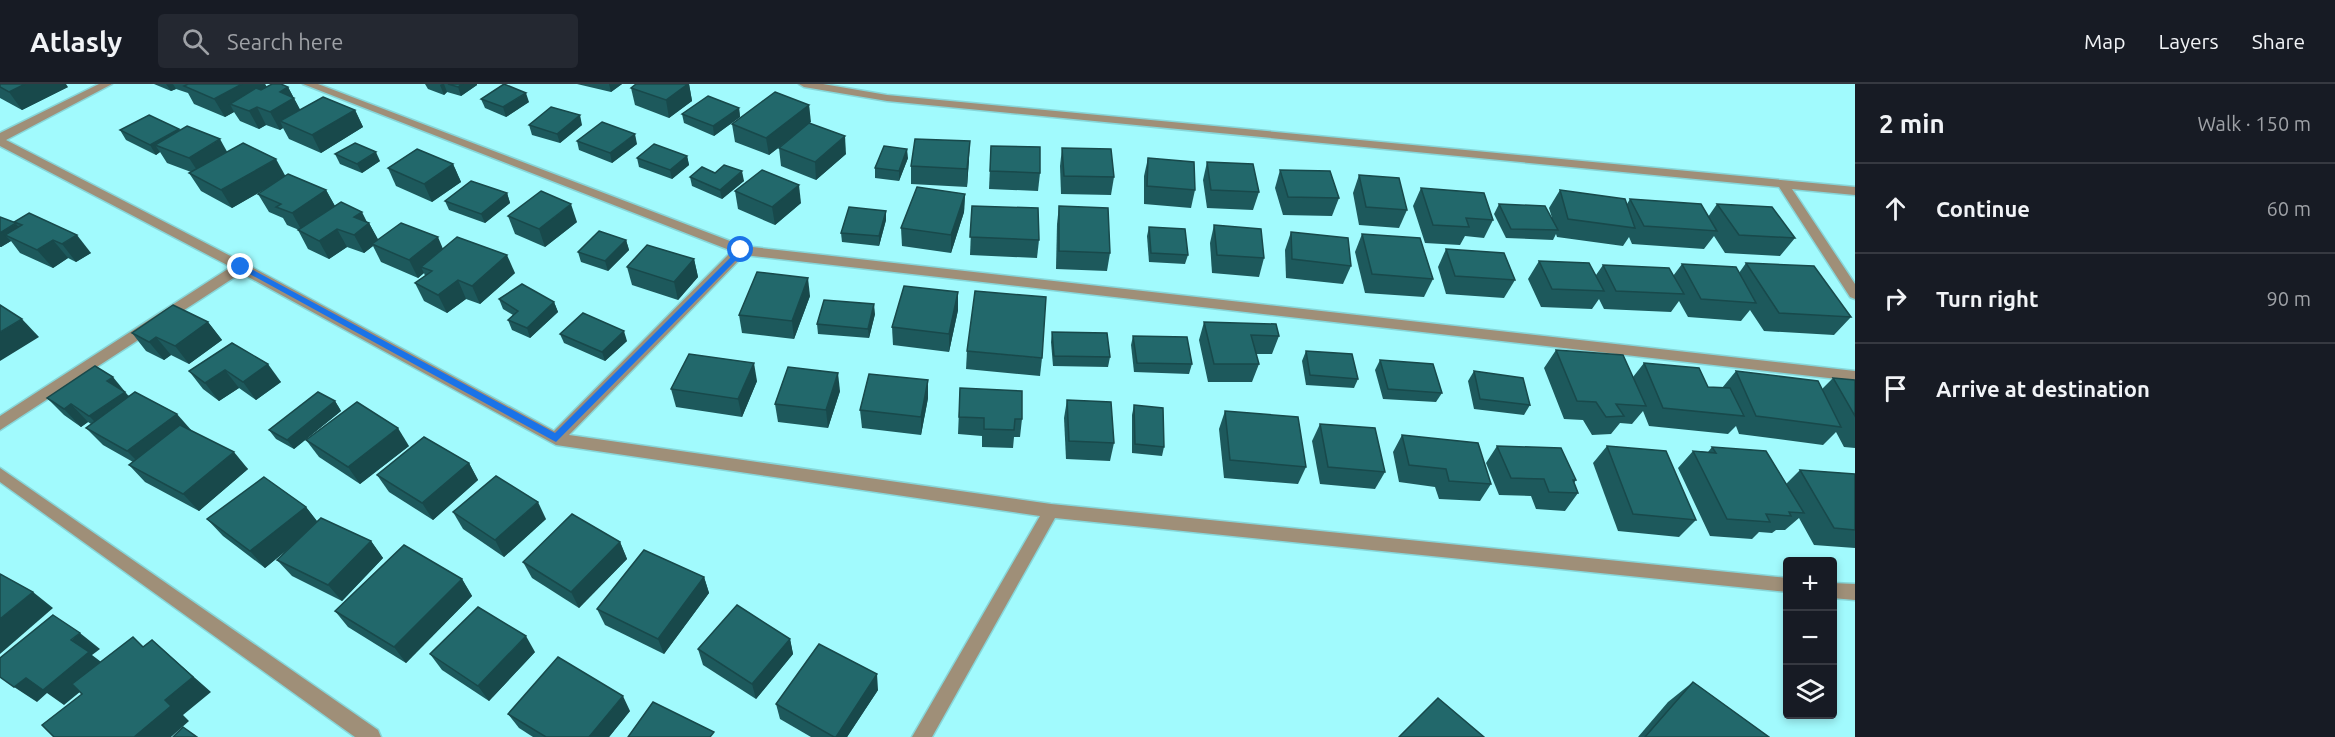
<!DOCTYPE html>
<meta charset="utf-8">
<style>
body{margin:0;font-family:Ubuntu,sans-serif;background:#242831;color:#f1f3f6}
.controls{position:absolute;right:18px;bottom:18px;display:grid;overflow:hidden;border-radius:6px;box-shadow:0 3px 9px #0003}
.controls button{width:54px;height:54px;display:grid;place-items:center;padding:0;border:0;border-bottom:2px solid #363941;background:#171b24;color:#f1f3f6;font:30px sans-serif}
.stop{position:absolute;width:18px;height:18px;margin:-14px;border:4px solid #1a73e8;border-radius:50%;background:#fff}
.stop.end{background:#1a73e8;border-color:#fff;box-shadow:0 2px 6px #0008}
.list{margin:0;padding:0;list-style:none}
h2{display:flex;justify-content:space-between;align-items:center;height:78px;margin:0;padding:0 24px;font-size:26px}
h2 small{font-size:20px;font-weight:400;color:#9ea1a6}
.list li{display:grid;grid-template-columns:39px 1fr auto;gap:18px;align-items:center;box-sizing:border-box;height:90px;padding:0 24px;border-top:2px solid #363941}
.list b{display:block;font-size:22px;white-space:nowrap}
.list em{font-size:20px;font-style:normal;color:#9ea1a6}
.icon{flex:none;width:33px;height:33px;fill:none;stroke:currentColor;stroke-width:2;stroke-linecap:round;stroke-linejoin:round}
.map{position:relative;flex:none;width:1855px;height:653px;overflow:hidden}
header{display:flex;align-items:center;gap:36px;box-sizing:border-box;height:84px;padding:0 30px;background:#171b24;border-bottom:2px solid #363941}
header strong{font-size:28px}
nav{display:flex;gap:33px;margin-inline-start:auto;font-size:21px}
.search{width:420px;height:54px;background:#242831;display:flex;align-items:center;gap:15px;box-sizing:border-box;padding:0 21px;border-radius:6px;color:#9ea1a6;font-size:22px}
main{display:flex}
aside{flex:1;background:#171b24}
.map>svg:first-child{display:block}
</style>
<header>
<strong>Atlasly</strong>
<div class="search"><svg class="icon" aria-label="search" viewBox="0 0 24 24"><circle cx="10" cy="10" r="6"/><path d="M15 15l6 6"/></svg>Search here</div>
<nav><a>Map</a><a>Layers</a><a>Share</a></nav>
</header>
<main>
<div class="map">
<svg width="1855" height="653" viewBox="0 0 1855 653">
<rect width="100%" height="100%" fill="#a1fafd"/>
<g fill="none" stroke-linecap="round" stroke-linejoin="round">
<!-- minor casing -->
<g stroke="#87d6d9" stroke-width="3">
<g id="minor">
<path d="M99 0H112L6 56 246 180 554 347 732 167 303 0H318L743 162 1855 287V297L744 171 569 351 1051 420 1788 494V508L1055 434 932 653H912L1040 432 556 361 241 189 0 346V332L231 183 0 62V49Z"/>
<path d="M799 0H823L887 11 1855 103V111L1792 105 1855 200V215L1850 213 1779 103 887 17 804 3Z"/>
<path d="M0 384 378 646 381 653H355L0 398Z"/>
<path d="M1832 499 1855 500V516L1832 514Z"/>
</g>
</g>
<!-- minor -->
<use href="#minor" fill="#9f8f78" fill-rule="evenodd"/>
</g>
<!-- wall -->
<g fill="#1d595c">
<path d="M0 0 68 3 22 26 0 14Z"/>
<path d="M154 0H265L267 3H288L300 26H355L363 43 321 69 289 55 283 44 280 46 266 41 259 45 240 37 234 28 225 33 194 20 188 9 176 5 171 7Z"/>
<path d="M425 0H477V1L461 12 447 8 444 11 428 5Z"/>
<path d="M577 0H622L611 8Z"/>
<path d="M636 0H689L692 17 669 34 635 21 631 4Z"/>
<path d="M481 15 529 18 506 33 485 24Z"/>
<path d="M809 21 810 39 846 70 816 96 781 82 779 64 786 58 769 71 735 58 732 40Z"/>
<path d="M739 24 740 33 714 52 684 39 682 30Z"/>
<path d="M529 41H582L560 59 532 51Z"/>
<path d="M179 45 227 68 285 92 326 106 335 122 369 139 378 156 443 165 515 189 480 220 466 215 447 229 424 217 415 199 425 192 424 189 418 194 381 178 373 162 364 169 347 163 329 175 308 165 298 146H299L287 141 283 134 269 128 258 110 267 104 232 124 201 107 189 89 191 88 167 79 160 68 156 71 126 56 120 46Z"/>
<path d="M577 57 637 60 612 79 579 66Z"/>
<path d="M991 62 1040 89 1038 107 989 105Z"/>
<path d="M1062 64 1114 93 1111 111 1061 110 1060 82Z"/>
<path d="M335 70 380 77 362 89 340 80Z"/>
<path d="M687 72 689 81 672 95 639 83 637 74Z"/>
<path d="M908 74 899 97 875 94V84Z"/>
<path d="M1148 74 1195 106 1191 124 1144 120V92Z"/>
<path d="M969 75 967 103 911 100V82Z"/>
<path d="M1207 78 1259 108 1253 126 1207 124 1203 96Z"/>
<path d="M453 80 461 98 432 118 396 102 388 84Z"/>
<path d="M1280 86 1339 114 1332 132 1283 131 1275 104Z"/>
<path d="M715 89 744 97 722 115 692 102 690 93Z"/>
<path d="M1359 91 1407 126 1399 144 1359 141 1353 109Z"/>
<path d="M1421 104 1493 136 1484 154 1465 152 1460 161 1425 159 1413 122Z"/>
<path d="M1560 106 1627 120 1630 115 1708 133 1717 120 1795 154 1780 172 1725 169 1714 152 1704 165 1632 160 1629 153 1623 162 1557 153 1556 150 1553 156 1506 154 1494 130 1499 120 1552 134 1549 124Z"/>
<path d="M735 107 801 119 775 141 738 125Z"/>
<path d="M507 109 510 119 485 139 449 126 445 117Z"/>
<path d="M965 110 964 128 951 169 902 162 901 144Z"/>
<path d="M972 122 1039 156 1037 174 970 171Z"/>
<path d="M1059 122 1110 169 1107 187 1056 185 1057 140Z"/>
<path d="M886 127V136L879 162 842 158 841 149Z"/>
<path d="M508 132 577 138 545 163 515 150Z"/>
<path d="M0 133 15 139 14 138 91 169 76 178 68 174 53 184 20 169 11 157 1 163H0Z"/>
<path d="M1214 141 1264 174 1259 193 1212 189 1210 159Z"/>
<path d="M1149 143 1188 171 1185 180 1149 178 1147 152Z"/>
<path d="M1291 148 1351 182 1343 200 1286 194 1285 166Z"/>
<path d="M1362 150 1433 195 1424 213 1365 209 1355 168Z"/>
<path d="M626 156 629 166 608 187 581 178 578 168Z"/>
<path d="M1446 165 1515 196 1504 214 1446 210 1438 183Z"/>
<path d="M694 175 698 193 678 216 632 201 627 183Z"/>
<path d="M1539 177 1596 191 1603 181 1673 192 1682 180 1739 189 1746 179 1851 233 1834 251 1764 247 1750 226 1741 237 1688 233 1679 217 1671 228 1604 225 1599 215 1592 225 1541 223 1528 195Z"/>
<path d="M958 208V226L949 268 893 261 892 243Z"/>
<path d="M810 212 794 255 742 249 739 231Z"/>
<path d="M499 215 554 218 558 228 530 254 512 246 508 236 513 231 503 225Z"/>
<path d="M875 230 869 254 818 250 817 240Z"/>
<path d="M208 238 222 256 189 280 171 271 164 276 146 267 132 249Z"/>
<path d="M1204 238 1279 252 1272 270H1256L1259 280 1252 298H1208L1199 256Z"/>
<path d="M1052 248 1110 273 1108 283 1053 282 1051 258Z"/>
<path d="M560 250 627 257 605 277 564 259Z"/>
<path d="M1133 252 1192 280 1189 290 1134 288 1131 261Z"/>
<path d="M232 259 281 298 256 316 239 304 219 317 203 305 189 287Z"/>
<path d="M1556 266 1633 293 1644 279 1708 303 1722 304 1736 287 1822 305 1833 294 1855 296V364L1844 363 1836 348 1823 361 1739 350 1736 342 1728 350 1649 342 1643 327 1632 340 1620 339 1611 350 1592 351 1583 336 1564 335 1544 284Z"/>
<path d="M967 267 1042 274 1040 292 966 285Z"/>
<path d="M1306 267 1358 295 1354 304 1306 301 1302 277Z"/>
<path d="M1380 276 1442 309 1436 318 1383 315 1375 286Z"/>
<path d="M1474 287 1530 321 1524 331 1474 325 1468 297Z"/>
<path d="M757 297 742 333 676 323 671 305Z"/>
<path d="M960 304 1022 335 1020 353H1014L1013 364 982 363V352L958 350Z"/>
<path d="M840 307 828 344 778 338 775 320Z"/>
<path d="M128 311 191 346 248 385 199 427 145 398 129 381 133 378 103 361 86 344 91 340 88 338 81 343 64 331 47 314 129 311Z"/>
<path d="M928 314 921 351 862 344 860 326Z"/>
<path d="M1067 316 1114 359 1110 377 1066 375 1064 334Z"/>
<path d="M335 317 341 327 294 365 276 355 269 346Z"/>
<path d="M1134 321 1164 363 1162 372 1132 369V331Z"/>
<path d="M1225 327 1306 383 1298 400 1224 394 1219 345Z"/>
<path d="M1320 340 1385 388 1375 405 1320 400 1312 357Z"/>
<path d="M1402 351 1491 400 1480 417 1439 415 1435 403 1399 398 1393 368Z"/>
<path d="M306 356 409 362 360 400 319 373Z"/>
<path d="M1497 362 1576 396 1574 399 1578 409 1565 427 1536 425 1531 412 1499 411 1486 379Z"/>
<path d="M1607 362 1696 436 1679 453 1618 447 1593 379Z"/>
<path d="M1712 363 1786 400 1800 386 1855 390V464L1814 461 1799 434 1785 446H1776L1772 449 1759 448 1752 455 1710 452 1678 384 1693 367 1708 368Z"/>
<path d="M469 379 478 396 433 436 389 408 377 391Z"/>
<path d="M306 423 317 437 371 457 383 474 342 517 292 492 277 476 291 462 265 484 223 452 207 435Z"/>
<path d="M453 428 546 435 504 473 463 445Z"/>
<path d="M620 458 627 475 579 524 532 494 523 478Z"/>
<path d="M704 493 709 509 664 570 605 541 597 525Z"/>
<path d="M462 495 472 512 406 579 348 543 335 527Z"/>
<path d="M790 555 793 570 756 615 703 581 698 565Z"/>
<path d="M535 568 489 617 442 586 430 570Z"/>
<path d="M1693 598 1769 653H1638L1668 618Z"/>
<path d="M878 606 847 653H811L780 635 776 620Z"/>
<path d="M630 627 609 653H533L519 644 508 630Z"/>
</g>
<!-- shaded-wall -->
<g fill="#18494b">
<path d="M25 0H66L68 3 22 26 9 8Z"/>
<path d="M166 0H173L176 5 171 7Z"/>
<path d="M242 0H265L269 8 230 20 234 28 225 33 214 15Z"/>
<path d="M442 0H444L447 8 444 11 440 1Z"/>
<path d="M462 0H477V1L461 12 458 3Z"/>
<path d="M609 0H622L611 8Z"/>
<path d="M688 0H689L692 17 669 34 666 16Z"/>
<path d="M288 3 303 31 280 37 283 44 280 46 270 28 280 8Z"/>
<path d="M526 9 529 18 506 33 503 23Z"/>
<path d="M809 21 811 38 769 71 766 54Z"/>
<path d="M257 23 266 41 259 45 249 27Z"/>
<path d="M739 24 740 33 714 52 713 42Z"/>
<path d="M355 26 363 43 321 69 312 51Z"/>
<path d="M580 31 582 41 560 59 557 50Z"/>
<path d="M179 45 185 55 155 61 160 68 156 71 150 61Z"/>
<path d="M635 50 637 60 612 79 610 69Z"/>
<path d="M845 52 846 70 816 96 815 78Z"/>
<path d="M220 55 230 73 200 91 189 74Z"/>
<path d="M970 57 969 75 967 103V85Z"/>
<path d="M907 65 908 74 899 97V87Z"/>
<path d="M376 68 380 77 362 89 357 80Z"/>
<path d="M687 72 689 81 672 95 670 86Z"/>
<path d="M276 75 286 93 232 124 221 106Z"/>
<path d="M453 80 461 98 432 118 424 100Z"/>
<path d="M742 87 744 97 722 115 720 106Z"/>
<path d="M799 101 801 119 775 141 772 123Z"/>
<path d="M326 106 336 124 302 147 292 129Z"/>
<path d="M507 109 510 119 485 139 481 130Z"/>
<path d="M965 110 964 128 951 169V151Z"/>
<path d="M571 120 577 138 545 163 539 145Z"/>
<path d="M886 127V136L879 162V152Z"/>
<path d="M362 128 368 140 369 139 379 157 372 160 373 162 364 169 354 151V133Z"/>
<path d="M16 140 24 149 5 151 11 157 1 163 0 162V149Z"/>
<path d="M337 145 347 163 329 175 319 157Z"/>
<path d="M77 151 91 169 76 178 62 160Z"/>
<path d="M438 153 446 172 421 183 424 189 418 194 409 176Z"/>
<path d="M53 156 68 174 53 184 37 166Z"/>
<path d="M626 156 629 166 608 187 605 177Z"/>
<path d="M507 171 515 189 480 220 472 202Z"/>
<path d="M694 175 698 193 678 216 674 198Z"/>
<path d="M808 194 810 212 794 255 792 237Z"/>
<path d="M458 196 466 215 447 229 438 211Z"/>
<path d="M958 208V226L949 268V250Z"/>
<path d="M554 218 558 228 530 254 527 244Z"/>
<path d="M874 220 875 230 869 254 868 245Z"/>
<path d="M22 235 39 253 0 277V248Z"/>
<path d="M208 238 222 256 189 280 175 262Z"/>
<path d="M624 247 627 257 605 277 602 268Z"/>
<path d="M156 253 171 271 164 276 149 258Z"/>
<path d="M754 279 757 297 742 333 738 315Z"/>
<path d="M268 280 281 298 256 316 243 298Z"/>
<path d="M225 286 239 304 219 317 205 299Z"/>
<path d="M838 289 840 307 828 344 826 326Z"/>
<path d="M113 293 140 326 106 349 89 332 107 297Z"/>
<path d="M928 296V314L921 351V333Z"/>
<path d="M335 317 341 327 294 365 287 356Z"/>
<path d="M71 320 88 338 81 343 64 325Z"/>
<path d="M177 330 192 347 144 384 127 367Z"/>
<path d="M398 344 409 362 360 400 348 383Z"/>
<path d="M234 368 248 385 199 427 183 410Z"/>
<path d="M469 379 478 396 433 436 422 419Z"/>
<path d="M538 418 546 435 504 473 495 456Z"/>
<path d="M306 423 319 440 265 484 250 467Z"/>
<path d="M371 457 383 474 342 517 328 501Z"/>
<path d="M620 458 627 475 579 524 571 508Z"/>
<path d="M704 493 709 509 664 570 658 555Z"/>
<path d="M462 495 472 512 406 579 394 563Z"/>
<path d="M33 508 53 524 0 570V535Z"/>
<path d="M80 549 100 565 92 571 109 584 64 621 47 609 37 618 14 603Z"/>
<path d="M526 552 535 568 489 617 478 602Z"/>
<path d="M790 555 793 570 756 615 752 600Z"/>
<path d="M152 556 211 608 183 631 189 637 171 653H134L165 616Z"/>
<path d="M877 590 878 606 847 653H836Z"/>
<path d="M623 612 630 627 609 653H589Z"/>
</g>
<!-- building -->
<g fill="#22686b" stroke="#18494b" stroke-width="1.5">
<path d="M0 0H25L9 8 0 3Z"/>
<path d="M188 0H242L214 15 184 2Z"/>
<path d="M272 0H281L288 3 280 8 294 14 270 28 257 23 249 27 230 20 256 4 261 6Z"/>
<path d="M448 0H462L458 3Z"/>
<path d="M504 0 526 9 503 23 481 15Z"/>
<path d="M636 0H688L666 16 631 4Z"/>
<path d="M775 8 809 21 766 54 732 40Z"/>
<path d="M708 12 739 24 713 42 682 30Z"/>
<path d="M323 13 355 26 312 51 280 37Z"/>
<path d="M551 23 580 31 557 50 529 41Z"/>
<path d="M149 31 179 45 150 61 120 46Z"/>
<path d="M602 38 635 50 610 69 577 57Z"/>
<path d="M809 39 845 52 815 78 779 64Z"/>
<path d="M187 42 220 55 189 74 155 61Z"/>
<path d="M915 55 970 57 967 85 911 82Z"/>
<path d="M243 59 276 75 221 106 189 89Z"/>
<path d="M355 59 376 68 357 80 335 70Z"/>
<path d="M654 60 687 72 670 86 637 74Z"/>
<path d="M884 62 907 65 899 87 875 84Z"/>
<path d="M991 62 1040 63V89L990 87Z"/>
<path d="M1062 64 1111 65 1114 93 1064 92Z"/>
<path d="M417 65 453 80 424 100 388 84Z"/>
<path d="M1148 74 1194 78 1195 106 1147 102Z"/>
<path d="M1207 78 1253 80 1259 108 1211 106Z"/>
<path d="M724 81 742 87 720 106 690 93 702 83 715 89Z"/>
<path d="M762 86 799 101 772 123 735 107Z"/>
<path d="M1280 86 1330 87 1339 114 1288 113Z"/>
<path d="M288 90 326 106 292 129 276 123 281 120 258 110Z"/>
<path d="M1359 91 1399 94 1407 126 1366 123Z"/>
<path d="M471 97 507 109 481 130 445 117Z"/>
<path d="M917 103 965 110 951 151 901 144Z"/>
<path d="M1421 104 1484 109 1493 136 1466 134 1469 143 1433 141Z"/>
<path d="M1560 106 1625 115 1635 144 1568 135Z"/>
<path d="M541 107 571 120 539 145 508 132Z"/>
<path d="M1630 115 1701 120 1717 147 1644 142Z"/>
<path d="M341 118 362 128 354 133 369 139 354 151 337 145 319 157 298 146Z"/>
<path d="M1499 120 1545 122 1558 146 1511 145Z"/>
<path d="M1717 120 1772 123 1795 154 1739 151Z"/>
<path d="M972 122 1038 124 1039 156 970 153Z"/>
<path d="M1059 122 1108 124 1110 169 1059 167Z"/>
<path d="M849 123 886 127 879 152 841 149Z"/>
<path d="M29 129 77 151 62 160 53 156 37 166 5 151 22 141 14 138Z"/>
<path d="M0 133 16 139 0 149Z"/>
<path d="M401 139 438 153 409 176 372 160Z"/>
<path d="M1214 141 1261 145 1264 174 1217 171Z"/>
<path d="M1149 143 1185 145 1188 171 1151 169Z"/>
<path d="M599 147 626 156 605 177 578 168Z"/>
<path d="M1291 148 1348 154 1351 182 1292 175Z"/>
<path d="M1362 150 1420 154 1433 195 1372 190Z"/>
<path d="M457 153 507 171 472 202 458 196 438 211 415 199 432 187 421 183Z"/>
<path d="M647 161 694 175 674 198 627 183Z"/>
<path d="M1446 165 1504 169 1515 196 1455 192Z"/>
<path d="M1539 177 1589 179 1604 207 1552 205Z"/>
<path d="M1746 179 1814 182 1851 233 1779 229Z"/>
<path d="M1682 180 1736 183 1756 219 1701 215Z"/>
<path d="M1603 181 1669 184 1684 210 1616 207Z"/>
<path d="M757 188 808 194 792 237 739 231Z"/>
<path d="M522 200 554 218 527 244 508 236 518 227 499 215Z"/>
<path d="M904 202 958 208 949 250 892 243Z"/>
<path d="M975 207 1046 213 1042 274 967 267Z"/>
<path d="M824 216 874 220 868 245 817 240Z"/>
<path d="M0 221 22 235 0 248Z"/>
<path d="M173 221 208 238 175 262 156 253 149 258 132 249Z"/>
<path d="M583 229 624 247 602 268 560 250Z"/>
<path d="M1204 238 1276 240 1279 252 1251 251 1259 280H1214Z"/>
<path d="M1052 248 1107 249 1110 273 1054 272Z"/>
<path d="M1133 252 1187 253 1192 280 1137 279Z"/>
<path d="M232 259 268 280 243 298 225 286 205 299 189 287Z"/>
<path d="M1556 266 1623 271 1646 322 1616 320 1624 332 1606 333 1596 318 1577 317Z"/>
<path d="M1306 267 1352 270 1358 295 1310 291Z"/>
<path d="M689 270 754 279 738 315 671 305Z"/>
<path d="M1380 276 1433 280 1442 309 1388 305Z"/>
<path d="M1644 279 1699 284 1708 303 1730 304 1744 332 1663 324Z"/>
<path d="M95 282 113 293 107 297 125 308 89 332 71 320 64 325 47 314Z"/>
<path d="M788 283 838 289 826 326 775 320Z"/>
<path d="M1474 287 1523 294 1530 321 1480 315Z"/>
<path d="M1736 287 1818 297 1841 343 1756 332Z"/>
<path d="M869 290 928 296 921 333 860 326Z"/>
<path d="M1833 294 1855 296V332Z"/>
<path d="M960 304 1022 307V335H1015L1014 346 984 345V334L959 333Z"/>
<path d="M135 308 177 330 127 367 86 344Z"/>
<path d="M318 308 335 317 287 356 269 346Z"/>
<path d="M1067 316 1111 318 1114 359 1069 357Z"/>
<path d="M357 318 398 344 348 383 306 356Z"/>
<path d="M1134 321 1163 324 1164 363 1135 360Z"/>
<path d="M1225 327 1298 333 1306 383 1230 376Z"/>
<path d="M1320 340 1375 344 1385 388 1328 383Z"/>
<path d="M180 341 234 368 183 410 129 381Z"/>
<path d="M1402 351 1478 359 1491 400 1449 397 1446 385 1409 381Z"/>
<path d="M424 353 469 379 422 419 377 391Z"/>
<path d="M1497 362 1561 364 1576 396H1573L1578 409 1549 408 1544 395 1511 394Z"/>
<path d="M1607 362 1666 367 1696 436 1633 430Z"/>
<path d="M1712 363 1766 367 1804 429 1789 428 1791 432 1766 430 1770 438 1727 435 1693 367 1716 369Z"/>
<path d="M1800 386 1855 390V446L1834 444Z"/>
<path d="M496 392 538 418 495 456 453 428Z"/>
<path d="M264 393 306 423 250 467 207 435Z"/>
<path d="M572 430 620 458 571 508 523 478Z"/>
<path d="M321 434 371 457 328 501 277 476Z"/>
<path d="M404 461 462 495 394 563 335 527Z"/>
<path d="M644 466 704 493 658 555 597 525Z"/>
<path d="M0 490 33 508 0 535Z"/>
<path d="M737 521 790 555 752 600 698 565Z"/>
<path d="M478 523 526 552 478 602 430 570Z"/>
<path d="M53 531 80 549 71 556 89 568 43 606 26 594 14 603 0 593V574Z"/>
<path d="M133 553 143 563 152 556 193 593 165 616 171 622 134 653H54L42 641 82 610 72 600Z"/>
<path d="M819 560 877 590 836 653H834L776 620Z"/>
<path d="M558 573 623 612 589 653H546L508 630Z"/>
<path d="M1693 598 1769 653H1645Z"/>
<path d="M1438 614 1484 653H1399Z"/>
<path d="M653 618 714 648 710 653H628Z"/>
<path d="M183 643 197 653H173Z"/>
</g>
<!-- route -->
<path fill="#1a73e8" d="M741 163 744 168 556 358 237 183 244 181 555 349Z"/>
</svg>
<div class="controls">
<button>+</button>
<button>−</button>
<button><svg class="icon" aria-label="layers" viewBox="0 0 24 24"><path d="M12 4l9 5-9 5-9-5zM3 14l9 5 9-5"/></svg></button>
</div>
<div class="stop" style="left:741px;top:166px"></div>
<div class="stop end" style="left:241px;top:183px"></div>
</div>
<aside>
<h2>2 min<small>Walk · 150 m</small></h2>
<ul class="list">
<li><svg class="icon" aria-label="ahead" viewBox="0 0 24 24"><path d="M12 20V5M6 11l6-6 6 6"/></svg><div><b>Continue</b></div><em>60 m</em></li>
<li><svg class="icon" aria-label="right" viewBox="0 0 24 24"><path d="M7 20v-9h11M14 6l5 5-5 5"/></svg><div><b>Turn right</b></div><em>90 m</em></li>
<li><svg class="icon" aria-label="arrive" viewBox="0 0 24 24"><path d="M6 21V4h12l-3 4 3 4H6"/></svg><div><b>Arrive at destination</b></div></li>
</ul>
</aside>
</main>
